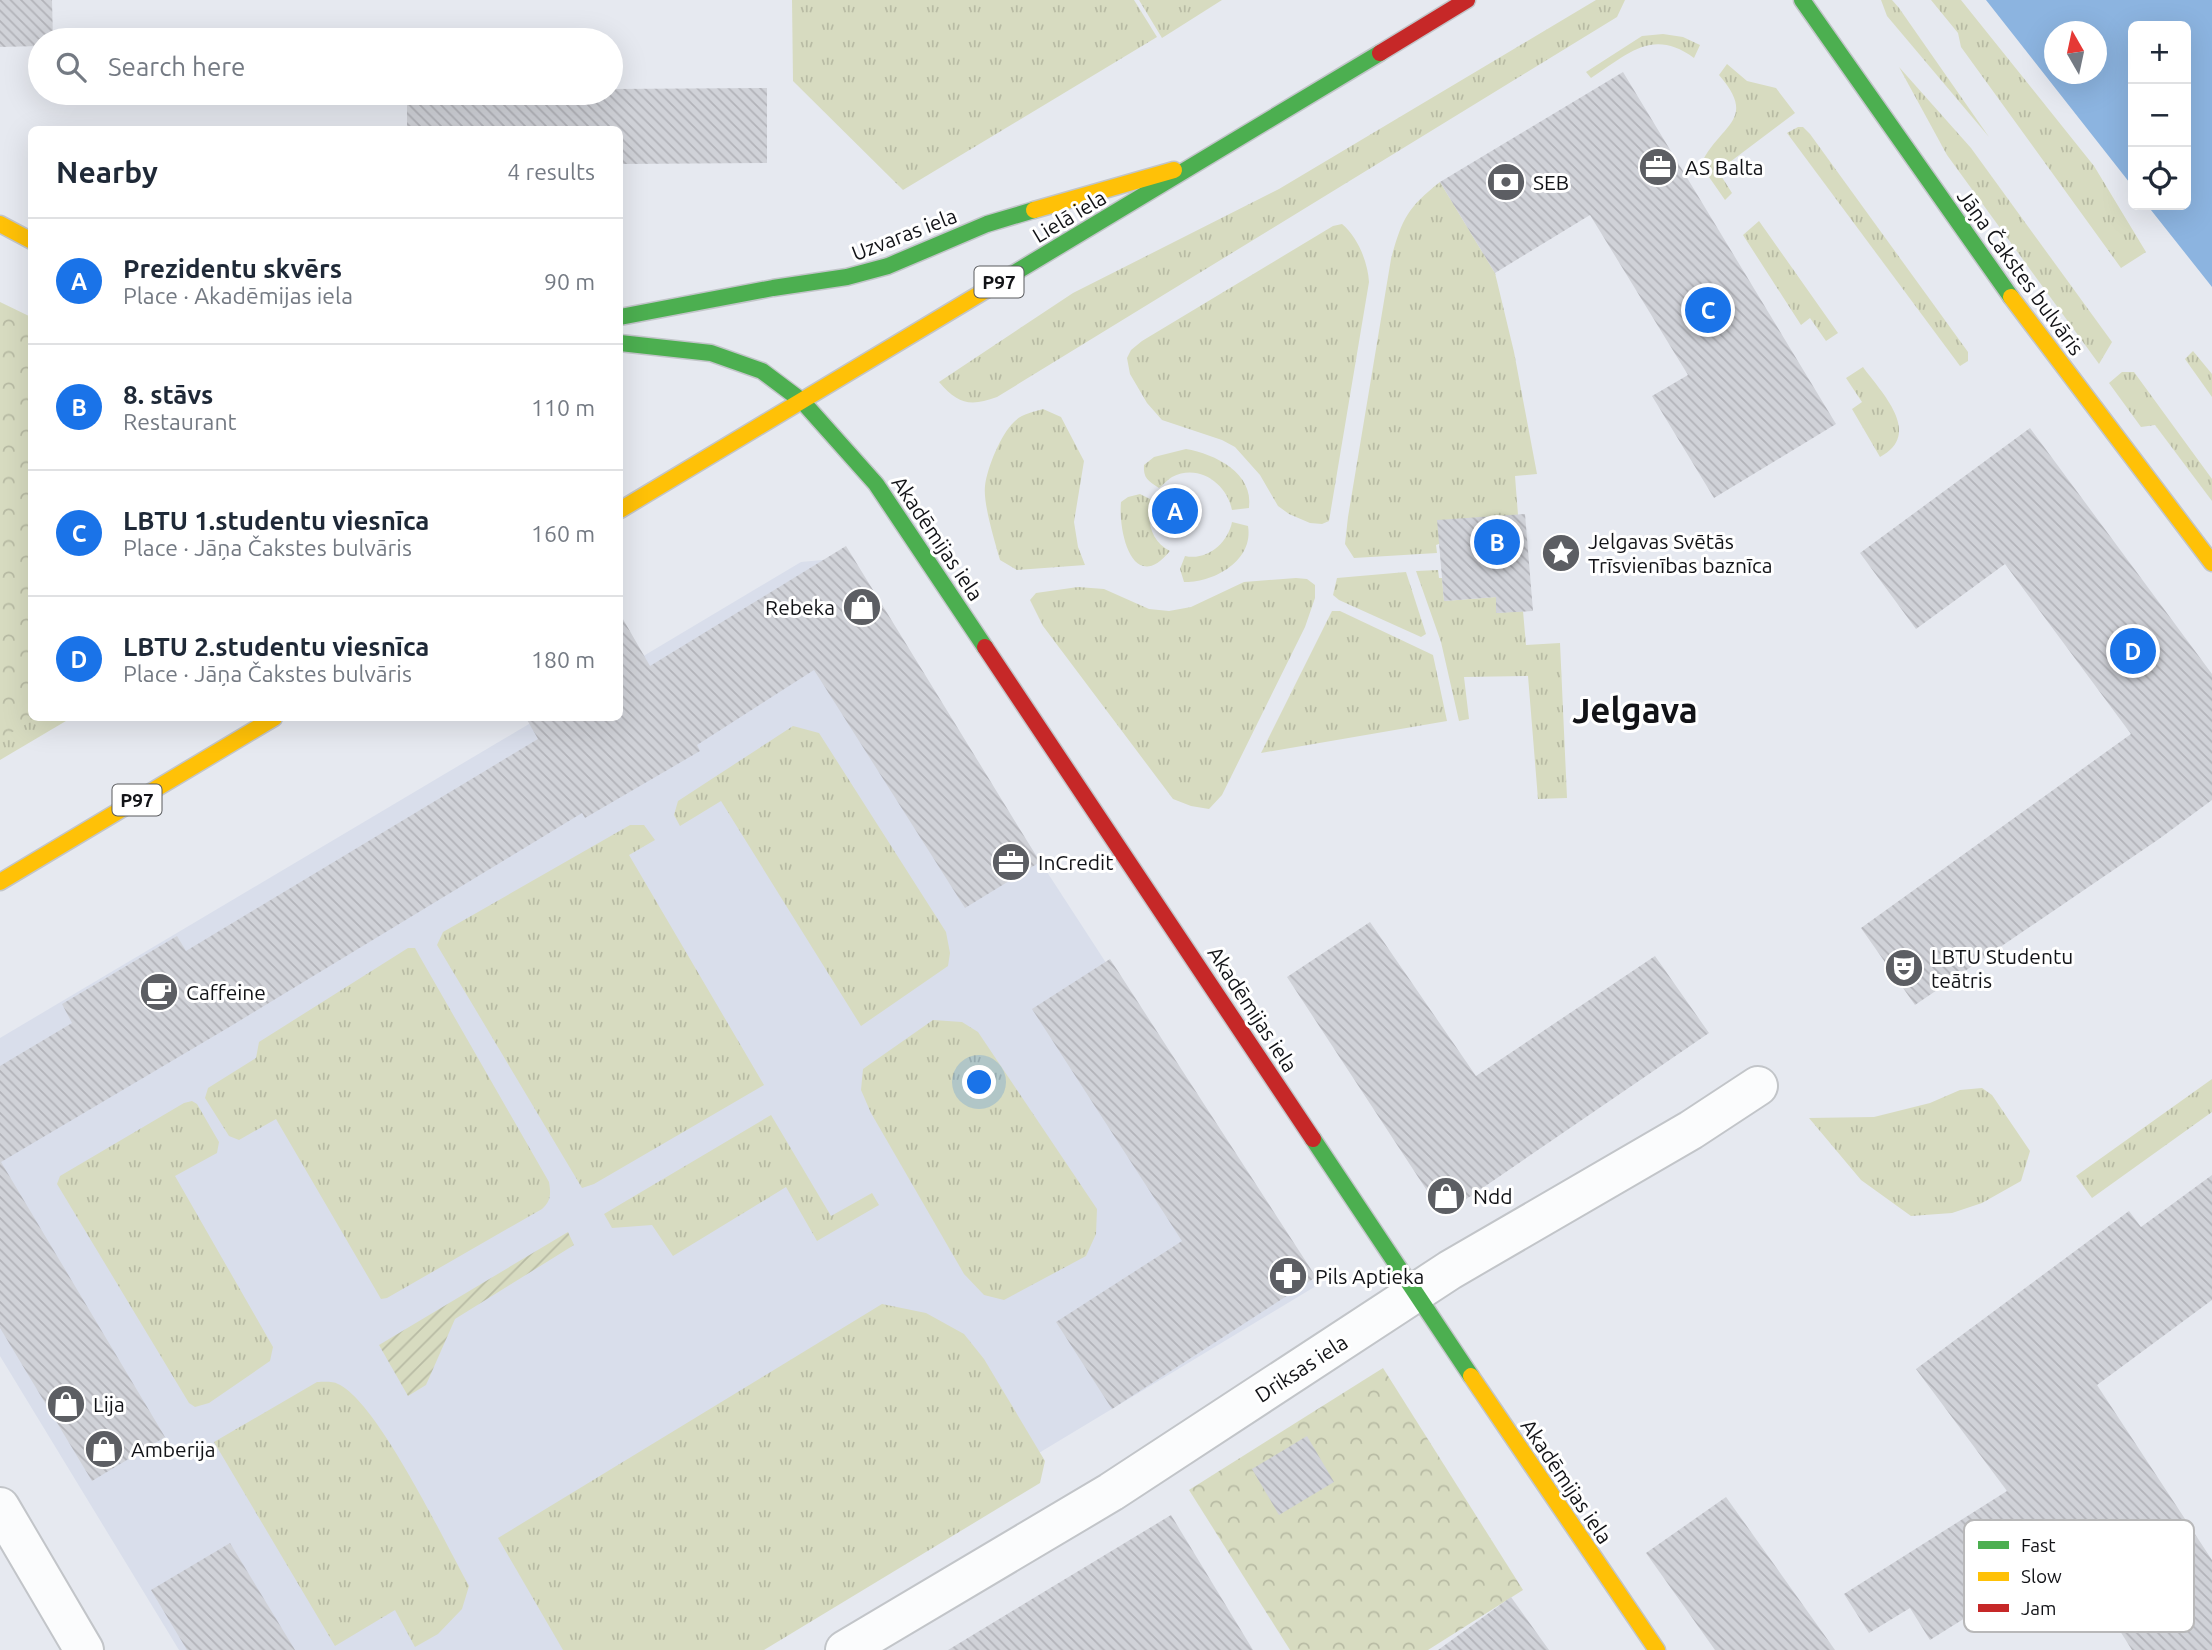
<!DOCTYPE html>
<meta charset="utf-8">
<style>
body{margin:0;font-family:Ubuntu,sans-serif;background:#f6f6f7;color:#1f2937}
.controls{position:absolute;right:21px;top:21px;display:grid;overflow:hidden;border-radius:10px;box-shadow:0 7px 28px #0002}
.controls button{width:63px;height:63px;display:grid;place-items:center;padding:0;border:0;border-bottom:2px solid #e0e1e3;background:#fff;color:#1f2937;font:35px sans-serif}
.compass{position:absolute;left:2044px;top:21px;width:63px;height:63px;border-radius:50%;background:#fff;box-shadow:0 7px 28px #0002;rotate:351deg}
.you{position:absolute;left:980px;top:1083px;width:24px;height:24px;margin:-18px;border:5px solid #fff;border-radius:50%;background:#1a73e8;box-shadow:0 0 0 10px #1a73e833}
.badge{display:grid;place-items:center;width:46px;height:46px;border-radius:50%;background:#1a73e8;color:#fff;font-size:23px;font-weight:700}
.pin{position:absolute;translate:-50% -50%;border:4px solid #fff;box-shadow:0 2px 7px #0006}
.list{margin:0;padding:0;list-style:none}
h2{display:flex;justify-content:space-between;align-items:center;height:91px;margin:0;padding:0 28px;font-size:30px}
h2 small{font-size:23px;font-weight:400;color:#747a83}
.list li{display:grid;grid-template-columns:46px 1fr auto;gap:21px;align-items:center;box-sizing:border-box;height:126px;padding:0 28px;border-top:2px solid #e0e1e3}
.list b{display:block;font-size:26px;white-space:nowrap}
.list p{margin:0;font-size:23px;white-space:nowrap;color:#747a83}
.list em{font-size:23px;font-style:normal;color:#747a83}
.icon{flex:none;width:38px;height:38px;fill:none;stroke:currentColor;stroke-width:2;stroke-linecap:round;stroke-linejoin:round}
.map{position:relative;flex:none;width:2212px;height:1650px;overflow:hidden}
.search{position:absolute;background:#fff;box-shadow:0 7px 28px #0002;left:28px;top:28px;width:595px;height:77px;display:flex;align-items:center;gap:18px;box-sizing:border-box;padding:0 24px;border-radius:38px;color:#747a83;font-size:26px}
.panel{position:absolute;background:#fff;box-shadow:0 7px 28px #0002;left:28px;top:126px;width:595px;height:595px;border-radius:10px}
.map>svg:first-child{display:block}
</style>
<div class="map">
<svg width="2212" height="1650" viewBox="0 0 2212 1650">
<defs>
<pattern id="grass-tufts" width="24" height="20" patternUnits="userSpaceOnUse" patternTransform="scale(1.75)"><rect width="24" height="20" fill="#d7dbc0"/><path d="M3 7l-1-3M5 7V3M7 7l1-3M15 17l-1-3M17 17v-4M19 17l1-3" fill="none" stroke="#b8bba4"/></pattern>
<pattern id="park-crowns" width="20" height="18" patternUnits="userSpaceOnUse" patternTransform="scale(1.75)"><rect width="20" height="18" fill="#d7dbc0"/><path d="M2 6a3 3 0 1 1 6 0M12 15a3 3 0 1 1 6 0" fill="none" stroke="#b8bba4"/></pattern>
<pattern id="garden-furrows" width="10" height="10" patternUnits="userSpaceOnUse" patternTransform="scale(1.75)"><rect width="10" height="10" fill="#d7dbc0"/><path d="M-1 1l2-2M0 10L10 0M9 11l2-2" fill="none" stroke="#b8bba4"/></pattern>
<pattern id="building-back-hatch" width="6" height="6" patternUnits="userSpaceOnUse" patternTransform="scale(1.75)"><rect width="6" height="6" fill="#d0d2d8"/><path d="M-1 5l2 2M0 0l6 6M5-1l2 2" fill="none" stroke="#b2b3b9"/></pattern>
</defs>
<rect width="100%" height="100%" fill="#e6e9f0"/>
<!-- built -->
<path fill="#d9deeb" d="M843 558 1316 1286 712 1650H179L0 1356V1038L539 718H620V670L801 562Z"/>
<!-- grass -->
<g fill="url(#grass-tufts)">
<path d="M792 0H1134L1157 37 903 190 793 81Z"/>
<path d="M1139 0H1222L1162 38Z"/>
<path d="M1596 0H1625L1617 17 997 397C970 407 958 404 939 382L1073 293 1279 189Z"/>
<path d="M1881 0H1892L1899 8 1989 137 1887 16Z"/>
<path d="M1931 0H1961L2094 166 2146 252 2121 268 1961 47 1958 33Z"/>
<path d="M1663 34 1683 37 1700 45 1694 58C1652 27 1627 55 1591 78L1586 72 1642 36Z"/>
<path d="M1727 64 1747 81 1776 88 1795 113 1718 171 1732 193 1725 200 1709 177 1703 160C1723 123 1757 119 1719 75Z"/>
<path d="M1899 67 1971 148 2112 342 2099 364 1947 155Z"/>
<path d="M1798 127H1803L1810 134 1968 352V361L1960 366 1787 133Z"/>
<path d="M1440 182 1495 273 1514 352 1537 474 1515 476 1518 515 1436 545 1437 553 1354 558 1345 544 1348 517 1391 259C1402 219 1407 208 1440 182Z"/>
<path d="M1759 221 1838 333 1826 341 1810 318 1801 325 1743 235Z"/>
<path d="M1342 224C1358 237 1368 263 1369 282L1329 521 1322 524 1310 523 1289 514 1278 506 1260 475 1235 447 1222 440 1162 420 1147 403 1130 374 1127 358 1131 350 1142 341 1333 226Z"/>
<path d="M2193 351 2212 374V397L2185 359Z"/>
<path d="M1863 367C1881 392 1924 434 1880 457L1852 409 1862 402 1846 378Z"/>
<path d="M2122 372H2134L2212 479V501L2155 425 2141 427 2109 383Z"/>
<path d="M1043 409 1061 417 1084 461 1074 522 1078 547 1085 565 1017 570 1000 560C995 542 983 504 985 486 987 468 1001 434 1014 422 1021 414 1033 412 1043 409Z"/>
<path d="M1186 449C1215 454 1254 473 1249 508L1232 510C1227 484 1199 463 1172 477 1167 480 1163 485 1159 488 1148 481 1143 478 1144 465L1154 457Z"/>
<path d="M1140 494 1152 500C1146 519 1150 541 1170 551 1133 596 1118 532 1121 502L1128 497Z"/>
<path d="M1232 522 1248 526C1254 561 1213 583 1184 582L1180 569 1185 556C1207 561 1228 543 1232 522Z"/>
<path d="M1438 570 1439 578H1442L1444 601 1496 597 1497 613 1523 611 1526 645 1560 643 1567 798 1538 799 1528 676 1464 677 1469 719 1459 721 1441 642 1416 571Z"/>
<path d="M1406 572 1426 634 1421 637 1339 600 1333 595 1337 578Z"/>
<path d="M1296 578 1307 579 1315 585V598L1305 627 1222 795 1209 809 1191 806 1173 799 1043 626 1030 600 1036 593 1078 587 1104 589 1149 609 1169 611 1191 607 1244 582Z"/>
<path d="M1332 611H1340L1433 655 1447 721 1261 753Z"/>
<path d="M32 718H71L0 760V726Z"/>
<path d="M793 726 819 733 946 932 950 953 948 966 861 1026 721 801 680 826 674 815 678 801Z"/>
<path d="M630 825H644L655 840 629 855 764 1085 594 1184 582 1188 437 945 443 932Z"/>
<path d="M408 948H415L420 957 549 1182C551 1194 551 1201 542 1209L387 1298 381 1299 276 1119 239 1140 229 1136 205 1098 208 1088 256 1058 259 1042Z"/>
<path d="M933 1020 962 1022 978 1032 1097 1209 1096 1234 1086 1256 1004 1300 984 1295 964 1274 871 1113 861 1090 863 1069Z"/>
<path d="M2212 1079V1112L2092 1198 2076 1176Z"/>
<path d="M1982 1088 1992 1095 2030 1151 2021 1181 1982 1203 1952 1213 1911 1216 1861 1180 1809 1118 1874 1117 1930 1103 1960 1090Z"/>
<path d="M192 1101 197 1104 219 1142 217 1153 175 1176 273 1347 270 1361 209 1403 195 1407 189 1403 57 1184 60 1176 184 1103Z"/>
<path d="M771 1115 831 1216 872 1193 879 1205 817 1241 786 1187 673 1256 652 1225 612 1228 604 1214Z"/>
<path d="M882 1304 926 1313 964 1334 984 1359 1045 1461 1040 1483 764 1650H563L498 1538Z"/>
<path d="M317 1382C323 1382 333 1381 338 1384 378 1402 445 1543 469 1586L462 1609 438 1634 415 1647 395 1610 335 1646 214 1442Z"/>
</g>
<!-- park -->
<g fill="url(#park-crowns)">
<path d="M0 302 31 317 32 718H37L0 739Z"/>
<path d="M1383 1368 1523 1590 1428 1650H1290L1189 1490Z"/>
</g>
<!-- garden -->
<path fill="url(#garden-furrows)" d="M568 1232 574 1245 455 1319 426 1385 408 1396 379 1345Z"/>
<!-- water -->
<path fill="#8cb4e0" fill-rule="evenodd" d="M1986 0H2212V287L2147 205H2186V26H2133V187ZM2054 32H2096V74H2054Z"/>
<!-- building -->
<g fill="url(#building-back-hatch)">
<path d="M0 0H52L53 40H40V46L0 47Z"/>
<path d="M1623 72 1836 424 1714 498 1652 396 1688 375 1590 215 1495 273 1440 182Z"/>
<path d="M767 88V163L620 164V130H407V93H611V89Z"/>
<path d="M2030 428 2212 674V800L2159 839 1915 1005 1861 928 2131 734 2005 564 1916 629 1860 553Z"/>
<path d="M1525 514 1533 611 1496 613V597L1444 601 1437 520Z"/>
<path d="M846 546 1040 862 965 908 814 670 697 745 700 751 585 818 582 813 231 1026 1 1162 165 1437 92 1481 0 1328V1066L72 1023 62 1004 177 936 186 951 538 739 526 718H620V614L650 666Z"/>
<path d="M1370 922 1476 1076 1655 956 1709 1033 1443 1215 1287 977Z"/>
<path d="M1110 959 1316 1277 1112 1409 1056 1322 1182 1241 1032 1009Z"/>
<path d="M2212 1175V1300L2097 1385 2212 1560V1650H2132L2070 1552 1930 1640 1910 1608 1869 1633 1844 1594 2007 1491 1916 1369 2129 1211 2141 1227Z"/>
<path d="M1307 1436 1334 1482 1279 1515 1252 1469Z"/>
<path d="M1726 1497 1835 1650H1715L1646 1553Z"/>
<path d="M1171 1515 1253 1650H948Z"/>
<path d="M230 1543 295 1650H187L151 1590Z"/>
<path d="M1511 1597 1549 1650H1438Z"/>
</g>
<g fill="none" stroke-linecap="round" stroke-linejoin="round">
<!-- street casing -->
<g stroke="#c2c5c9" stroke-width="42">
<g id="street">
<path d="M0 1507 84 1650"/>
<path d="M845 1650 1111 1492 1450 1270 1691 1130 1758 1086"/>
</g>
</g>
<!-- fast casing -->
<g stroke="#c2c5c9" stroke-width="19">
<g id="fast">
<path d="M1802 0 2011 297"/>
<path d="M1006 278 1380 53"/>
<path d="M620 317 773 288 847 277 888 266 987 224 1034 210"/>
<path d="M620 343 711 353 762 371 802 401 876 484 985 647"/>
<path d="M1313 1139 1471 1376"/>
</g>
</g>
<!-- slow casing -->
<g stroke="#c2c5c9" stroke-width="19">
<g id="slow">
<path d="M1034 210 1174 170"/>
<path d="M0 224 32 241"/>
<path d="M2011 297 2212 563"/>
<path d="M620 510 1006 278"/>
<path d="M0 882 274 718"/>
<path d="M1471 1376 1657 1650"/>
</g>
</g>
<!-- jam casing -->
<g stroke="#c2c5c9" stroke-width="19">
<g id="jam">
<path d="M1380 53 1467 0"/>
<path d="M985 647 1313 1139"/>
</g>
</g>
<!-- street -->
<use href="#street" stroke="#fbfcfd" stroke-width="38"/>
<!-- fast -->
<use href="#fast" stroke="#4caf50" stroke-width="16"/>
<!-- slow -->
<use href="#slow" stroke="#ffc107" stroke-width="16"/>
<!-- jam -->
<use href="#jam" stroke="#c62828" stroke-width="16"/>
</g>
<!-- icons -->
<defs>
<g id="office-disc" transform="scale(2.0125)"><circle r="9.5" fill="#5c5e63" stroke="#fff"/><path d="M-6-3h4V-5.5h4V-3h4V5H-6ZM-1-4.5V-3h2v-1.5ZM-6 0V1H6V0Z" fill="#fff"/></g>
<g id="bank-disc" transform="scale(2.0125)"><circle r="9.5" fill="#5c5e63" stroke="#fff"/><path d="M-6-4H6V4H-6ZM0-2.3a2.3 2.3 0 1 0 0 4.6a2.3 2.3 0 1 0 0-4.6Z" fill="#fff"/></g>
<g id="sight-disc" transform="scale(2.0125)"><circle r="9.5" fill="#5c5e63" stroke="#fff"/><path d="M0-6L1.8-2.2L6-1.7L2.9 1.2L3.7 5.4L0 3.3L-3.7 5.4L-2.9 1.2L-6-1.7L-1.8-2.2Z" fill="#fff"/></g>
<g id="shop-disc" transform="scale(2.0125)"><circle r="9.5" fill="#5c5e63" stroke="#fff"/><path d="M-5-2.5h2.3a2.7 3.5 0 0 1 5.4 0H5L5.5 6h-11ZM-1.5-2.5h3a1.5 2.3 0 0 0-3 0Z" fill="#fff"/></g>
<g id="theatre-disc" transform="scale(2.0125)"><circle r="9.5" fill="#5c5e63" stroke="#fff"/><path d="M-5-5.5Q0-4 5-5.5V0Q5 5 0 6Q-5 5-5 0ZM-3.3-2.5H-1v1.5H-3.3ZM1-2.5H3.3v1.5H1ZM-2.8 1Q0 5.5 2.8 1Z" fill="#fff"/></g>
<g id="cafe-disc" transform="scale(2.0125)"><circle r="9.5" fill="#5c5e63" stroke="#fff"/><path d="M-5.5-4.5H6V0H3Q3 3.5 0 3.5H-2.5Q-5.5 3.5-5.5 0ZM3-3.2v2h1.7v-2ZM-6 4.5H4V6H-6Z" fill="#fff"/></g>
<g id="pharmacy-disc" transform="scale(2.0125)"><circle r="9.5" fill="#5c5e63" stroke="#fff"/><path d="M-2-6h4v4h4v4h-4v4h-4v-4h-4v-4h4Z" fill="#fff"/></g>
</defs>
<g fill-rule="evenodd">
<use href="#office-disc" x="1658" y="167"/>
<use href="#bank-disc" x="1506" y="182"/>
<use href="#sight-disc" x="1561" y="553"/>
<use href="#shop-disc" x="862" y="607"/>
<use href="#office-disc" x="1011" y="862"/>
<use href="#theatre-disc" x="1904" y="968"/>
<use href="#cafe-disc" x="159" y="992"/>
<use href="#shop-disc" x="1446" y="1196"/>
<use href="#pharmacy-disc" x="1288" y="1276"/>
<use href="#shop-disc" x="66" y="1404"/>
<use href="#shop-disc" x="104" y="1449"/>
</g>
<g text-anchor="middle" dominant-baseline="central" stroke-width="6" stroke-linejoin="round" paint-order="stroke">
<!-- shield labels -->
<g fill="#fff" stroke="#595a5d" stroke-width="2">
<rect x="974.5" y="266.5" width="49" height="31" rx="5"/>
<rect x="112.5" y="784.5" width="49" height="31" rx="5"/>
</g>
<g font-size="19" font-weight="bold" fill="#121317">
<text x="999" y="282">P97</text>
<text x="137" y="800">P97</text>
</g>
<!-- poi labels -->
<g font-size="21" fill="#121317" stroke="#fff" text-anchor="start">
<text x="1685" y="167">AS Balta</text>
<text x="1533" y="182">SEB</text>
<text x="1588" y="541">Jelgavas Svētās<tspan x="1588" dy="24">Trīsvienības baznīca</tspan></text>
<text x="835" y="607" text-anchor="end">Rebeka</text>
<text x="1038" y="862">InCredit</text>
<text x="1931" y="956">LBTU Studentu<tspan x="1931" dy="24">teātris</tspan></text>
<text x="186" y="992">Caffeine</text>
<text x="1473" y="1196">Ndd</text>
<text x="1315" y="1276">Pils Aptieka</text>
<text x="93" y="1404">Lija</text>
<text x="131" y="1449">Amberija</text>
</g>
<!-- street labels -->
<g font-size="21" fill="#121317" stroke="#fff">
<text transform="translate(1069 216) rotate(-31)">Lielā iela</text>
<text transform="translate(904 234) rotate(-21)">Uzvaras iela</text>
<text transform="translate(2021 272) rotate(54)">Jāņa Čakstes bulvāris</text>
<text transform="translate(938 538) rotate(56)">Akadēmijas iela</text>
<text transform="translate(1253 1009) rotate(57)">Akadēmijas iela</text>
<text transform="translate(1301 1368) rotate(-33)">Driksas iela</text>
<text transform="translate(1567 1481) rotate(56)">Akadēmijas iela</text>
</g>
<!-- town labels -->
<g font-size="35" font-weight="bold" fill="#121317" stroke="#fff">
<text x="1635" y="710">Jelgava</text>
</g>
</g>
<!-- legend -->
<rect x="1964" y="1520" width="230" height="112" rx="10" fill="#fff" stroke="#b8b8b9" stroke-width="2"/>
<rect x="1978" y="1541" width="31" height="8" fill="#4caf50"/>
<rect x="1978" y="1572" width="31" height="9" fill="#ffc107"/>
<rect x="1978" y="1604" width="31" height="8" fill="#c62828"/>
<g font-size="19" fill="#121317">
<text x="2021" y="1552">Fast</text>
<text x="2021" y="1583">Slow</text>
<text x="2021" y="1615">Jam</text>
</g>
</svg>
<div class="controls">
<button>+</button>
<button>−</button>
<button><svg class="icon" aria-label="locate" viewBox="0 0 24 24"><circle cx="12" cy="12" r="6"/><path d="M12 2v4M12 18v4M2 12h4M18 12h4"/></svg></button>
</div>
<svg class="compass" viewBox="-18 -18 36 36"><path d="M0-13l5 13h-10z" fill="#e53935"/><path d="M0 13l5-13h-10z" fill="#747a83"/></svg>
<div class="you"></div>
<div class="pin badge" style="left:1175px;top:511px">A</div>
<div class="pin badge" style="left:1497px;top:542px">B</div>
<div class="pin badge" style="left:1708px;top:310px">C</div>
<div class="pin badge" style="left:2133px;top:651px">D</div>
<div class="search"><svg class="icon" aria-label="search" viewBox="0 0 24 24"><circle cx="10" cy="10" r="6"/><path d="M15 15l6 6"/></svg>Search here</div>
<section class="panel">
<h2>Nearby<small>4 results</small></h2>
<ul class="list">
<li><span class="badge">A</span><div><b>Prezidentu skvērs</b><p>Place · Akadēmijas iela</p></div><em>90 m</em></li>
<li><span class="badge">B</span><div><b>8. stāvs</b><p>Restaurant</p></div><em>110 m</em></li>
<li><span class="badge">C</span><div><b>LBTU 1.studentu viesnīca</b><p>Place · Jāņa Čakstes bulvāris</p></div><em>160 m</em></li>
<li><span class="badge">D</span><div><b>LBTU 2.studentu viesnīca</b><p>Place · Jāņa Čakstes bulvāris</p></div><em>180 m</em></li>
</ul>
</section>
</div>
